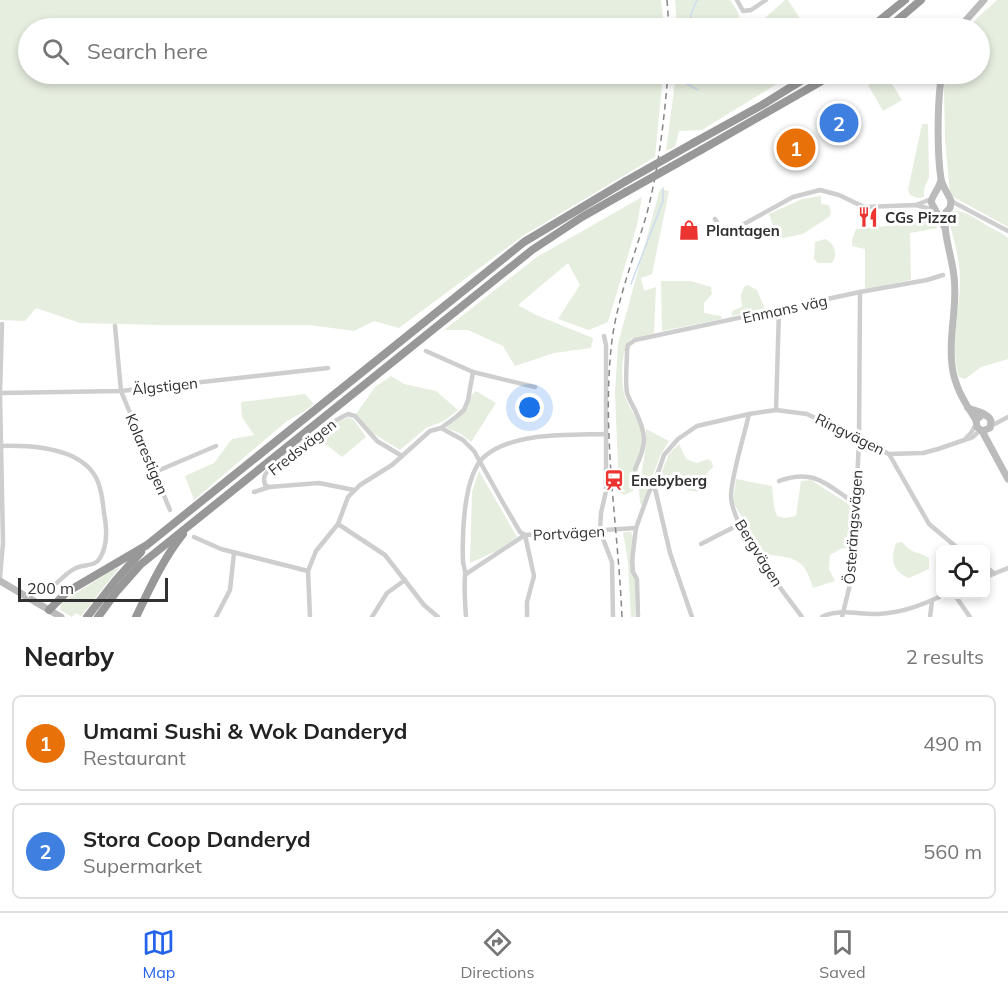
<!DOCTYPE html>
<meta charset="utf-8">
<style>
body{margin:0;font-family:Mulish,sans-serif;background:#f6f6f6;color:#222}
.controls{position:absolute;right:18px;bottom:18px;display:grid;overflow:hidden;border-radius:9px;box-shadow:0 3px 9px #0003}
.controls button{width:54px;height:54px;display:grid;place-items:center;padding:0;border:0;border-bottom:2px solid #e0e0e0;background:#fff;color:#222;font:30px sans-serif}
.scale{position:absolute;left:18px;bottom:15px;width:150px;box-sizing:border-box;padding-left:6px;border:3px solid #313131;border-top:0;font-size:16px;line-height:21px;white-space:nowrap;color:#313131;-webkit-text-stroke:4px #fff;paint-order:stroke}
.you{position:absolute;left:530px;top:408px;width:21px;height:21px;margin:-15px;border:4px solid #fff;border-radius:50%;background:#1a73e8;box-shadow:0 0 0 9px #1a73e833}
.badge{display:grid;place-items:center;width:39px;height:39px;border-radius:50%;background:#2563eb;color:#fff;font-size:20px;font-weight:700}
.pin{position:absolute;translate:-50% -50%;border:3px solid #fff;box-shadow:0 2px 6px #0006}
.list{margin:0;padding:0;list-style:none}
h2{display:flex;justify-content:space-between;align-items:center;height:78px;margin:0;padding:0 24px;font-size:26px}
h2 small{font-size:20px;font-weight:400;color:#767676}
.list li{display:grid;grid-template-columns:39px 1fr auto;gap:18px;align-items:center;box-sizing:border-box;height:96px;margin:0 12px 12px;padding:0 12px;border:2px solid #e0e0e0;border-radius:9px}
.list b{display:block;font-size:22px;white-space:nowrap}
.list p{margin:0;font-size:20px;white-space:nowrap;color:#767676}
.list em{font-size:20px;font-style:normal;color:#767676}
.icon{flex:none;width:33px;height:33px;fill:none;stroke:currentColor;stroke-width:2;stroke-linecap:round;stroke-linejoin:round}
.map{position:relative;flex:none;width:1008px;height:617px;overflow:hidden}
.search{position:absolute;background:#fff;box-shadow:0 3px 9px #0003;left:18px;right:18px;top:18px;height:66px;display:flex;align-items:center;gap:15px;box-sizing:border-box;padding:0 21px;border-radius:33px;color:#767676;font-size:22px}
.sheet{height:294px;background:#fff}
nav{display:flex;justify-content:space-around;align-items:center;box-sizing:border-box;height:84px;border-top:2px solid #e0e0e0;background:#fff;font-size:16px;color:#767676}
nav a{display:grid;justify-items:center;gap:3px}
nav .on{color:#2563eb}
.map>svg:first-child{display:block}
</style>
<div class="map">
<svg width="1008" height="617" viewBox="0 0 1008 617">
<rect width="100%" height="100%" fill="#fff"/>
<!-- green -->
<g fill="#e6eedf">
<path d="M0 0H661L664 28H28V74H663L655 157 524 235 399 328 374 321 354 331 310 325H159L80 323 36 308 25 321 0 320Z"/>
<path d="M675 0H730L738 12 742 28H677Z"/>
<path d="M785 0H788L806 28H745L758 24Z"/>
<path d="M997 0H1008V227L950 195 945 139 944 86 949 74H980V28H969L978 17Z"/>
<path d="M676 74H793L702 130 679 131 675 147 666 151Z"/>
<path d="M874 79C890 77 895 88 902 100L883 111 868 85Z"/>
<path d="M922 124H928L929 177 924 189V197L918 198 910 195 908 190Z"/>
<path d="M660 189 669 191 652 274 641 278 644 291 656 287 654 333 631 339C620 348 621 384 625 397 630 411 641 421 642 436 643 454 637 474 633 491L624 495 619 491 615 393 618 344Z"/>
<path d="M821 196V204L829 205 831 213 829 217 803 234 778 239 769 214 802 199Z"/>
<path d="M642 197 637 225 608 322 589 330 558 319 580 285 568 263 518 305 536 315 593 338 591 348 554 353 515 366 503 346 468 330H444L537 257Z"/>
<path d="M953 211C968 211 974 218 986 225 994 230 1002 232 1008 238V359L981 367 965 379 959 377C950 348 959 314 960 284 961 261 953 238 948 216Z"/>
<path d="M907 213 928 217 938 228 910 233 911 280 865 289V249L852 246V240L856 229 907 224Z"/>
<path d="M825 239C835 244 838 253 832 263H818L814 259 815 242Z"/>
<path d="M661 281H691L711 287 712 294 704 303V313L721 316 722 319 662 331Z"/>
<path d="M747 285 757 290 765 309 732 316V311L742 307 741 295 744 287Z"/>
<path d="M391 376 404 384 436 391 458 410 444 421 426 428 400 450 371 432 356 414 375 387Z"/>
<path d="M476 391 496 403 471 442 461 434 447 428V425L464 412 470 397Z"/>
<path d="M305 394 314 404 303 412 287 421 194 500 185 476 214 463 232 439 254 435 242 417 241 402Z"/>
<path d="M348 417 354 420 366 437 342 457 322 441 320 432Z"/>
<path d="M646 429 669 441 660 456 642 505 640 503 639 488 646 446Z"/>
<path d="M679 444 686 459 697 463 708 459 712 462 713 467 704 476 702 486 697 492 687 490 682 480 672 475 660 476 669 454Z"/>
<path d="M479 471 517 537 501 549 470 563 472 492Z"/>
<path d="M736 479 772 486 774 507 777 516 785 518 796 516 801 481 811 480 853 507 851 549 842 548 830 555 829 569 835 581 813 588C804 556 793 558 763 554L733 502Z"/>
<path d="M623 532H631L635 543V617H631L628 563Z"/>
<path d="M902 542C914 556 917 550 929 558V569L909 578C893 572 890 559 896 543Z"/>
<path d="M119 568 81 616 76 613 72 617 60 610 61 603 112 570Z"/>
</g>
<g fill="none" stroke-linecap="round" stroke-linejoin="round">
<!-- stream -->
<g stroke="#cbddee" stroke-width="1.5">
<path d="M690 28 691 14 697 0"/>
<path d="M686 74 683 82 698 90"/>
<path d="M631 284 663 201V188"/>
</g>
<!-- street -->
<g stroke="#cecece" stroke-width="4.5">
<path d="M737 0 743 11 751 10 766 0"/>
<path d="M951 201 1008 231"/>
<path d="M916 205 931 199"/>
<path d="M715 219 722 231 733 230 793 197 820 190 839 195 864 207 916 205 934 210"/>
<path d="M115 326 121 391 170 510"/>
<path d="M604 336 606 345V491L601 513 600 531 612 562 613 617"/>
<path d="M426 351 473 372 535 387"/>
<path d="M0 393 121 391 328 368"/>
<path d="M776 410 779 310"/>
<path d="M749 414C744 437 732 473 731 495 730 525 783 591 802 617"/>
<path d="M991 426 1008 417"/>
<path d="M441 428 463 440 474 451 506 508 520 532 525 535 534 576 527 602V617"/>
<path d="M966 438 971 433 976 424"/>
<path d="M0 446C32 445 84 447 98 482 102 492 103 503 104 513 107 528 108 545 100 558 95 567 84 564 76 568 67 572 61 580 54 585"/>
<path d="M889 454 929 524 960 550"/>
<path d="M635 469C647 444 647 435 635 410 632 405 629 399 627 393 625 379 627 364 627 350L628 345 635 340 860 292 927 280 943 275"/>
<path d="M155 472 216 446"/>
<path d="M779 481C815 468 827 485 856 504"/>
<path d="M354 490 319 483 269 487 265 485C264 481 263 479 265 475 273 461 331 422 348 414L355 416 377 441 402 456"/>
<path d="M254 492 269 487"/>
<path d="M338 524 385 555 424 605 438 617"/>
<path d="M636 528 632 561 633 572 637 579 638 617"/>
<path d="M194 537 221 549 308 571"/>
<path d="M701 544 740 524"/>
<path d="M986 567 994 573"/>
<path d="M466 574 525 535 636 528 649 492 654 484"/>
<path d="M0 577 3 543 0 393 2 324"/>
<path d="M986 577 1008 568"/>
<path d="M954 594 970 617"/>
<path d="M216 617 230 590 234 553"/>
<path d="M310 617 308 571 316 551 338 524 348 497 360 485 392 465 430 431 441 428 456 417 464 410 468 400 473 372"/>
<path d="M372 617 387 593 405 580"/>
<path d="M466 617C465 603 464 590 465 576 466 572 464 567 463 562 462 536 463 474 485 456 514 432 569 435 605 434"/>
<path d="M692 617 670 553 654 484 664 455 678 439 697 426 749 414 776 410 807 414 889 454 923 453 938 449 973 437 980 430"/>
<path d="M822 617C837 608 861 615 878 614 903 613 924 604 946 594"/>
<path d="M842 617 853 572 859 439 860 292"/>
<path d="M930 617 932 601"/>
</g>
<!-- secondary -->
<g stroke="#bbb" stroke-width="7">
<path d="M959 28 984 0"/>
<path d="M942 74C937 100 937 153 941 179 943 188 948 193 951 201L950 208 946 212C942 233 952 255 954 277 958 307 948 335 952 365 954 386 965 403 976 420"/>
<path d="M941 180C939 189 932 196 931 202L945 228"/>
<path d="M968 408C976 411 988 413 991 421L990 428 982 431 977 427 976 420 983 414"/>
<path d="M982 431 1008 479"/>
<path d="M0 581 61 617"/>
</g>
<!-- highway -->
<g stroke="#989898" stroke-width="8">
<path d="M870 28 905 0"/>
<path d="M888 28 921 0"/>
<path d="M695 142 762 105 812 74"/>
<path d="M701 150 834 74"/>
<path d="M49 610 67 592 147 545 524 242 626 181"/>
<path d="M87 617 116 580 141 552"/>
<path d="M98 617 117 591 140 565 532 250 582 217 626 192"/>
<path d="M136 617C150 588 163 559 183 534"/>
</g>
<!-- rail -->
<g stroke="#868686" stroke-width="1.5" stroke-dasharray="6 4.5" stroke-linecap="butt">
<path d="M667 0 669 28"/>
<path d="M622 617C618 525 601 431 612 340 618 296 635 255 647 213 659 167 664 120 668 74"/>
</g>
<!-- highway-bridge -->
<g stroke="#989898" stroke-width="8">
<path d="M626 181 695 142"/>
<path d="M626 192 701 150"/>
</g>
</g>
<!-- icons -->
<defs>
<g id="restaurant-bare" transform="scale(1.62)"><path d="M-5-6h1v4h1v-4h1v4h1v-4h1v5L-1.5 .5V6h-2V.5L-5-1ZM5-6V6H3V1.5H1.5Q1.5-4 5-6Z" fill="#ec3430" stroke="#fff" stroke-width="2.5" paint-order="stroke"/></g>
<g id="shop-bare" transform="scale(1.62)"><path d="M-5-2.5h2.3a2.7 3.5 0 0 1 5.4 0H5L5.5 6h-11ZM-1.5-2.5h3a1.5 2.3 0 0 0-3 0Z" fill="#ec3430" stroke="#fff" stroke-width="2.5" paint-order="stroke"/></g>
<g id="station-bare" transform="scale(1.62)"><path d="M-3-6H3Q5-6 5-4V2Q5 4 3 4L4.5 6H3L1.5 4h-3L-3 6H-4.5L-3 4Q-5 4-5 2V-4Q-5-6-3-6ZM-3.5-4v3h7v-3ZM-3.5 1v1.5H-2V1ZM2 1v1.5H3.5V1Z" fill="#ec3430" stroke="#fff" stroke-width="2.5" paint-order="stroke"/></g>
</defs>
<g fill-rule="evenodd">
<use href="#restaurant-bare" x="868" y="217"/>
<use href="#shop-bare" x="689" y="230"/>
<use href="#station-bare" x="614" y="480"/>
</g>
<g text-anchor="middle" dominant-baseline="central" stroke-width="6" stroke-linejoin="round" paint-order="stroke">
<!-- poi labels -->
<g font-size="15" font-weight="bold" fill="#313131" stroke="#fff" text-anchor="start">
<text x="885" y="217">CGs Pizza</text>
<text x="706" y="230">Plantagen</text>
<text x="631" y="480">Enebyberg</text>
</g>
<!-- street labels -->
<g font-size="15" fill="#313131" stroke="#fff">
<text transform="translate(785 309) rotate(-12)">Enmans väg</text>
<text transform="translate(165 386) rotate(-6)">Älgstigen</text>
<text transform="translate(850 434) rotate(26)">Ringvägen</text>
<text transform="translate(302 447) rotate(-38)">Fredsvägen</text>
<text transform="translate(147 454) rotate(67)">Kolarestigen</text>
<text transform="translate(853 527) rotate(-86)">Österängsvägen</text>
<text transform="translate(569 533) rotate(-3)">Portvägen</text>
<text transform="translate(759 553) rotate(58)">Bergvägen</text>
</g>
</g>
</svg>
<div class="controls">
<button><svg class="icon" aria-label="locate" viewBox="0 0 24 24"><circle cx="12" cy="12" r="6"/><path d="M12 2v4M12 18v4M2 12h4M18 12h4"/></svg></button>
</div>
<div class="scale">200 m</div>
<div class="you"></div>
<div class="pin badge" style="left:796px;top:148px;background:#e8710a">1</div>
<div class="pin badge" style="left:839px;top:123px;background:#3f7fe0">2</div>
<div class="search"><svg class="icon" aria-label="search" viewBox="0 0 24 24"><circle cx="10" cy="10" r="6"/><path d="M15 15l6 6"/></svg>Search here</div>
</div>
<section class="sheet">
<h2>Nearby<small>2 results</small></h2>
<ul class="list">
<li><span class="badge" style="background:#e8710a">1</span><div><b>Umami Sushi &amp; Wok Danderyd</b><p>Restaurant</p></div><em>490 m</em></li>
<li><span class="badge" style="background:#3f7fe0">2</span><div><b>Stora Coop Danderyd</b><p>Supermarket</p></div><em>560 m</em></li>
</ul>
</section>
<nav>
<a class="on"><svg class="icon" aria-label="map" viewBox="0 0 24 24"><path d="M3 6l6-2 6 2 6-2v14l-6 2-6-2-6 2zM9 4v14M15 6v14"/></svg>Map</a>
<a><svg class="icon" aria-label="directions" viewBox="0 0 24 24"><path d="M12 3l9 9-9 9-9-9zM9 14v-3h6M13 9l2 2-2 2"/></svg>Directions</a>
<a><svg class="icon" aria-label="saved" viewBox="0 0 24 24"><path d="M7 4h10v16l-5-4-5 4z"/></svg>Saved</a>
</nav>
